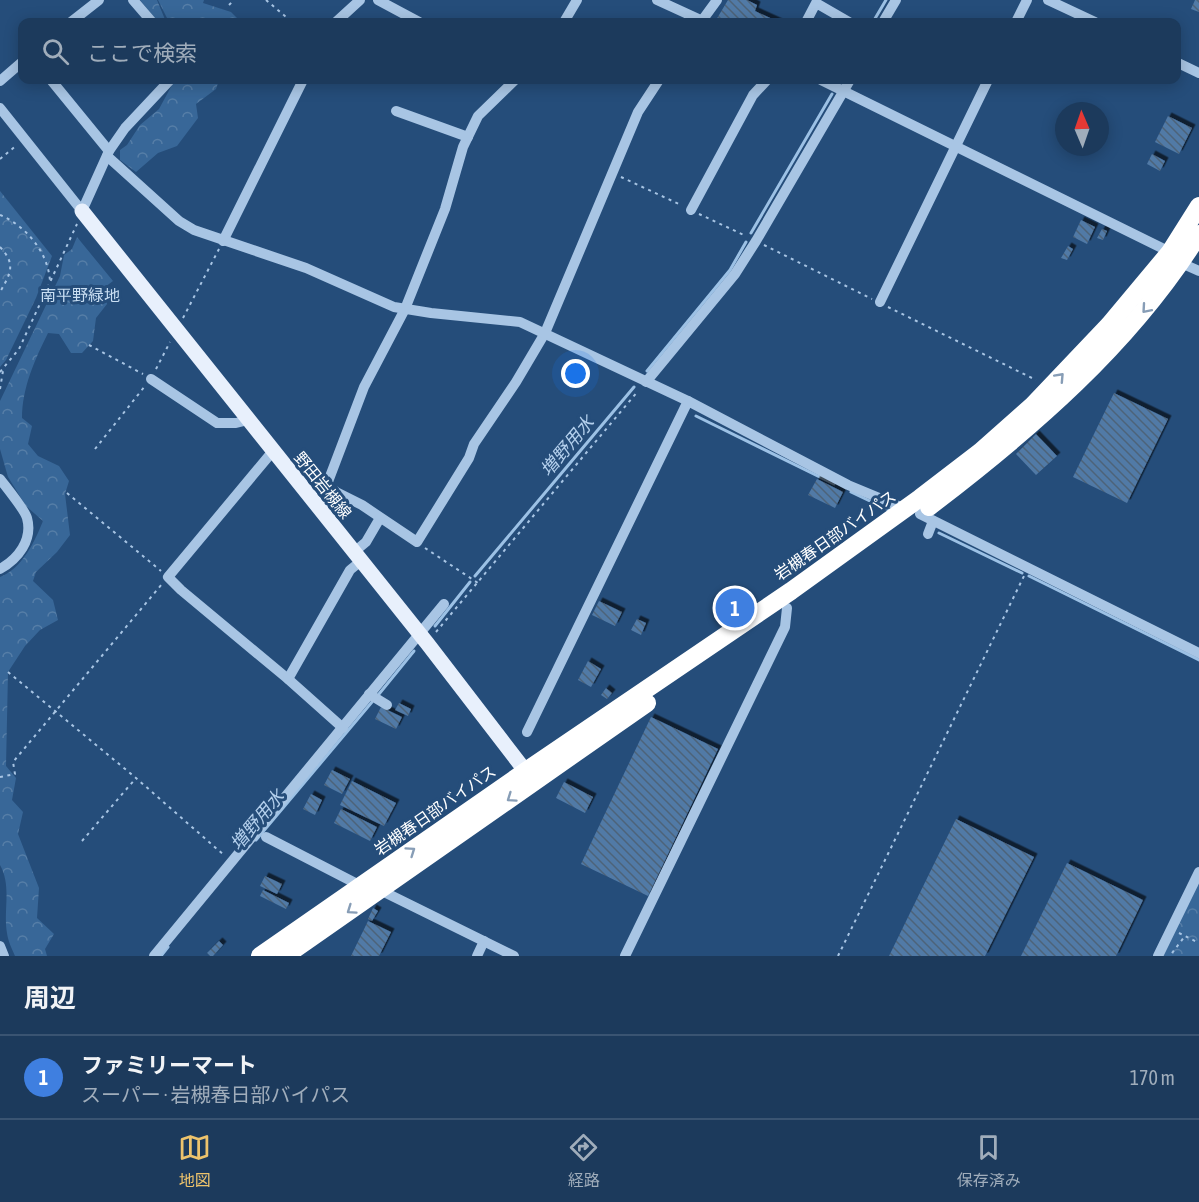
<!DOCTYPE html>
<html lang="ja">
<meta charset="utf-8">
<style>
body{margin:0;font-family:"Asap Condensed","Noto Sans JP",sans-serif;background:#254162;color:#f1f3f6}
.compass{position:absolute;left:1055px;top:102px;width:54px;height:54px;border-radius:50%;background:#1c3a5c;box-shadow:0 3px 15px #0003;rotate:358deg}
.you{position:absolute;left:576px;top:374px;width:21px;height:21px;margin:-15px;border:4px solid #fff;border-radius:50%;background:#1a73e8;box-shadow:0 0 0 9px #1a73e833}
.badge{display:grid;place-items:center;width:39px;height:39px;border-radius:50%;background:#edc36c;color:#fff;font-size:20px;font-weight:700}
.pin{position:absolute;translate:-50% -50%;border:3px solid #fff;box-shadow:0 2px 6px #0006}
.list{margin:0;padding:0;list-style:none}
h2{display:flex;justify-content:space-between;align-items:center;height:78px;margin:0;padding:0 24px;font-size:26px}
h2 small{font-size:20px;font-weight:400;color:#a0adbb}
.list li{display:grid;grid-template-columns:39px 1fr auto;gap:18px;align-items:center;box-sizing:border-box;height:84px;padding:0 24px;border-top:2px solid #3a5472}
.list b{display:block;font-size:22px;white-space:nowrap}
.list p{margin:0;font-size:20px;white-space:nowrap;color:#a0adbb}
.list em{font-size:20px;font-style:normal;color:#a0adbb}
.icon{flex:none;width:33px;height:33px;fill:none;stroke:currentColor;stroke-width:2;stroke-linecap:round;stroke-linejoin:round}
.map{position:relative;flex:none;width:1199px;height:956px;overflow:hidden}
.search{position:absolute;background:#1c3a5c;box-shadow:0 3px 15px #0003;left:18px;right:18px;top:18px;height:66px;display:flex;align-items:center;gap:15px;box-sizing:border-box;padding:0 21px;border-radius:12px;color:#a0adbb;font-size:22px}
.sheet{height:162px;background:#1c3a5c}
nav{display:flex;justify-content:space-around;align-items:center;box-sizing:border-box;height:84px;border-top:2px solid #3a5472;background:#1c3a5c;font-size:16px;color:#a0adbb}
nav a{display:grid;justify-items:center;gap:3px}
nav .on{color:#edc36c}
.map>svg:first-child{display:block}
</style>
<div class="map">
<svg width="1199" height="956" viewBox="0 0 1199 956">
<defs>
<pattern id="forest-crowns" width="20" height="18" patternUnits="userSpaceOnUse" patternTransform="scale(1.5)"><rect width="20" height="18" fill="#386798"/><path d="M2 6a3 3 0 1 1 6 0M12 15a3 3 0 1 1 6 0" fill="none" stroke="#567ea7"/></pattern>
<pattern id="building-back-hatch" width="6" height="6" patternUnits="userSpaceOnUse" patternTransform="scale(1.5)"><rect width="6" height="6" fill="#517aa6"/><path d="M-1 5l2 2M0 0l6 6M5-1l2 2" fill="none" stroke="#4e6379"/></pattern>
<filter id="shadow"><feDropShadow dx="3.5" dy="-3.5" stdDeviation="0" flood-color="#0009"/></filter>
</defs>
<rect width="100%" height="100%" fill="#254d7a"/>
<!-- forest -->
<g fill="url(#forest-crowns)">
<path d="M140 0H157L166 22H158Z"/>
<path d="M158 0H204L203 3 231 12 241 22H169Z"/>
<path d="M178 80H219L216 89 196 104 198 118 177 146 158 153 136 172 120 160V150L127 145 140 125 159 109 172 85Z"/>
<path d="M0 191 52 256 36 298 6 360 0 367Z"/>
<path d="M77 237 113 281 105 287 107 304 96 318 93 341 82 353H71L59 334 48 333C35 359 22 388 22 418L32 426 28 444 38 456 59 466 69 481 65 494 70 535 57 552 36 572 33 581 53 600 58 620 40 630 25 646 8 672 6 766 16 778 12 800 23 812 18 834 39 888 37 918 54 934 45 949 47 956H15C12 949 8 941 7 933 3 911 12 886 0 865V577C22 569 35 541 43 521L26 506 8 477 0 449V401L60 276 64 255 72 249Z"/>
<path d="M1199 872V956H1158Z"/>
</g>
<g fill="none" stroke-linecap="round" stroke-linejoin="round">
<!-- stream -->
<g stroke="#9cc1e5" stroke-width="3">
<path d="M873 22 886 0"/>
<path d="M838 83 840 80"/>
<path d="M751 233 832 94"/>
<path d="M647 371 730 270 746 242"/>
<path d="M696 416 834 484"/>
<path d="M851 492 891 511"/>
<path d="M939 533 1022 573"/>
<path d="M475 576 634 387"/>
<path d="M1029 576 1199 660"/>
<path d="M435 626 470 582"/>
<path d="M379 694 414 651"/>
<path d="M256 840 372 702"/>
<path d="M161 956 168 947"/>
</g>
</g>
<!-- building -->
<g fill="url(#building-back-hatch)" filter="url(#shadow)">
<path d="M728 0H747L757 5 755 11 779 22H721L716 20Z"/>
<path d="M1195 0H1199V12L1191 9Z"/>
<path d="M1168 116 1192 128 1179 154 1155 142Z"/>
<path d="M1152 154 1165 161 1160 171 1147 164Z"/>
<path d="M1081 220 1095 227 1087 244 1073 237Z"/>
<path d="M1102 229 1107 231 1103 240 1097 238Z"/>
<path d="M1068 246 1073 249 1067 260 1061 258Z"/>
<path d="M1114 393 1168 419 1127 503 1073 477Z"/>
<path d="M1036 434 1057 456 1036 475 1016 454Z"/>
<path d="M817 479 843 492 835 508 808 495Z"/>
<path d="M599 601 622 612 615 626 592 615Z"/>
<path d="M637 619 646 623 641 635 631 630Z"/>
<path d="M588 661 601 669 591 687 578 680Z"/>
<path d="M606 688 612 693 607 699 601 695Z"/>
<path d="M399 703 411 709 408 716 395 710Z"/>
<path d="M381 707 402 717 396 729 375 719Z"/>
<path d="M651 717 718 749 648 896 581 864Z"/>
<path d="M332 770 350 779 342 794 324 785Z"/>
<path d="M352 781 396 803 384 826 340 805Z"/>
<path d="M564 782 593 797 585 813 556 798Z"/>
<path d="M311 794 322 800 315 815 303 809Z"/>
<path d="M341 809 377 827 370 841 334 823Z"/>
<path d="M956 819 1034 857 985 956H889Z"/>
<path d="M1067 863 1143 900 1116 956H1021Z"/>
<path d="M265 876 282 884 277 894 260 886Z"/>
<path d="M263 890 289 903 286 909 260 896Z"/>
<path d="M373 908 378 911 372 921 368 919Z"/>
<path d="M368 921 391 932 379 956H351Z"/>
<path d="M219 941 223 945 213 956H210L207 953Z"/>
</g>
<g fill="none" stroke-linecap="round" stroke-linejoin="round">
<!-- path -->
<g stroke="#a8c5e4" stroke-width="2" stroke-dasharray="3 4.5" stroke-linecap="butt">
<path d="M266 0 292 22"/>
<path d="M229 5 234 0"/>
<path d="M0 159 17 145"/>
<path d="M621 177 681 205"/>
<path d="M699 214 746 236"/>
<path d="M0 215C26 226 48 252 50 281"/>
<path d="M764 245 872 299"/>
<path d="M0 247C16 264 11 273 0 292"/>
<path d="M888 307 1036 380"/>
<path d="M183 318 219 249"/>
<path d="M89 345 143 374"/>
<path d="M156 369 170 342"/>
<path d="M0 372 19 349 77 224"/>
<path d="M0 389 3 371"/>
<path d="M95 449 145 386"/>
<path d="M67 493 161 571"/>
<path d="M425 548 478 583"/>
<path d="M436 632 638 391"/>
<path d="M8 672 136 778 225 856"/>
<path d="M0 777 15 774 13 762 162 584"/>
<path d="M82 841 136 778"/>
<path d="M1179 933 1199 943"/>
<path d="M1172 953 1185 936"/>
<path d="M838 956 1024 576"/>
</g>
<!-- minor -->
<g stroke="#a8c5e4" stroke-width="10">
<path d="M133 0 152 22"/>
<path d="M378 0 419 22"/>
<path d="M657 0 705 22"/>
<path d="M1048 0 1095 22"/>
<path d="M71 22 99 0"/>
<path d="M336 22 360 0"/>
<path d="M564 22 577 0"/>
<path d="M701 22 717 0"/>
<path d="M806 22 816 3 849 22"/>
<path d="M883 22 896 0"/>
<path d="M1016 22 1027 0"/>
<path d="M1176 62 1199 73"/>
<path d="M51 80 109 151"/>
<path d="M515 80 478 116 463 147 445 209 405 309 364 387 326 487 362 505 417 542 469 458 474 444 516 382 545 333 638 112 659 80"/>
<path d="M821 80 1170 252 1181 263 1199 271"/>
<path d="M0 81 22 62"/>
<path d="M0 108 82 211 109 151 125 128 170 80"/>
<path d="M396 111 468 137"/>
<path d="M107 156 179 221 194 230 306 268 394 307 431 313 520 322 688 401 848 485 906 509"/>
<path d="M691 210 753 95 767 80"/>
<path d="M223 241 303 80"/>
<path d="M880 302 988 80"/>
<path d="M151 379 217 423H236L248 420"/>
<path d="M646 382 735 274 756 241 850 80"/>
<path d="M273 451 168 577 181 590 288 679 343 728"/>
<path d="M0 479C6 487 25 510 27 518 33 540 18 559 0 569"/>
<path d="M320 510 335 491"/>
<path d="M920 514 1199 653"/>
<path d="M928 534 933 521"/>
<path d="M354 552 366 542 380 518"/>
<path d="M288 679 350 570 361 561"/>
<path d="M369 694 387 705"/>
<path d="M527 732 688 401"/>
<path d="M266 837 361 886 380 890 514 956"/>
<path d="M0 946 4 956"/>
<path d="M154 956 444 604"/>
<path d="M477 956 484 941"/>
<path d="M625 956 785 627 787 608"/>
<path d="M1158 956 1199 872"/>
</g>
<!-- major -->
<path stroke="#e8f0fc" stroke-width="15" d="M82 211 427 643 533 781"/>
<!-- highway -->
<g stroke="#fff" stroke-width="18">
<path d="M929 507C1030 430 1131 344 1199 234"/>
<path d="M260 956 526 771 791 591 920 498 980 452 1033 405 1109 325 1170 252 1199 206"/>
<path d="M285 956 647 703"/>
</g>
</g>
<!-- one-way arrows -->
<defs><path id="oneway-chevron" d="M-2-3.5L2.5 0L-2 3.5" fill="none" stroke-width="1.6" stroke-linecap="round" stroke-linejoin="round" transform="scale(1.5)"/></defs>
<g stroke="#879db6">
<use href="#oneway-chevron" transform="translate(1146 309) rotate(131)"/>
<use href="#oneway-chevron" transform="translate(1060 377) rotate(-47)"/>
<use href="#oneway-chevron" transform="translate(511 798) rotate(145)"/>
<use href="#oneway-chevron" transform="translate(411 851) rotate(-35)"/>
<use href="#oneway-chevron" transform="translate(351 910) rotate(145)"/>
</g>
<g text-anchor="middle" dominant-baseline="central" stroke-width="6" stroke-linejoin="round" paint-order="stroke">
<!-- park labels -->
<g font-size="16" fill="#cadff3" stroke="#254d7a">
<text x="80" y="295">南平野緑地</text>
</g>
<!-- street labels -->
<g font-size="16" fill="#fff" stroke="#254d7a">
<text transform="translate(323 485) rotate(51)">野田岩槻線</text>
<text transform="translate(835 535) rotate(-35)">岩槻春日部バイパス</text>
<text transform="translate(435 810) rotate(-35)">岩槻春日部バイパス</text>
</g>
<!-- water labels -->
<g font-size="18" font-style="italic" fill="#b3cfec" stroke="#254d7a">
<text transform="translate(567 446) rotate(-50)">増野用水</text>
<text transform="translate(257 820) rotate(-50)">増野用水</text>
</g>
</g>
</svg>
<svg class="compass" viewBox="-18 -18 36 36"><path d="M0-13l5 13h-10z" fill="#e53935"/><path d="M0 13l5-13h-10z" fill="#a0adbb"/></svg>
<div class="you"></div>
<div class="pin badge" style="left:735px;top:608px;background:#3f7fe0">1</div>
<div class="search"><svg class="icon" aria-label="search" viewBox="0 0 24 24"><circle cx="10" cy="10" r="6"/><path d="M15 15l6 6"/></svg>ここで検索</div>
</div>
<section class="sheet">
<h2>周辺<small></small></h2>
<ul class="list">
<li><span class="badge" style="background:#3f7fe0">1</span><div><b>ファミリーマート</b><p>スーパー · 岩槻春日部バイパス</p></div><em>170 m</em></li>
</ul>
</section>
<nav>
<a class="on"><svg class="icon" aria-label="map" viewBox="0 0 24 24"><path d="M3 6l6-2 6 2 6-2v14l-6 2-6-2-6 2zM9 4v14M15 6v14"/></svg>地図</a>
<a><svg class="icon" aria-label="directions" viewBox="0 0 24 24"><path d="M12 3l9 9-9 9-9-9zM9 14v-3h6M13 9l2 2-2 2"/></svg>経路</a>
<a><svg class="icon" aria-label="saved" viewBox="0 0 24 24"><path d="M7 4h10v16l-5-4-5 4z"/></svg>保存済み</a>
</nav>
